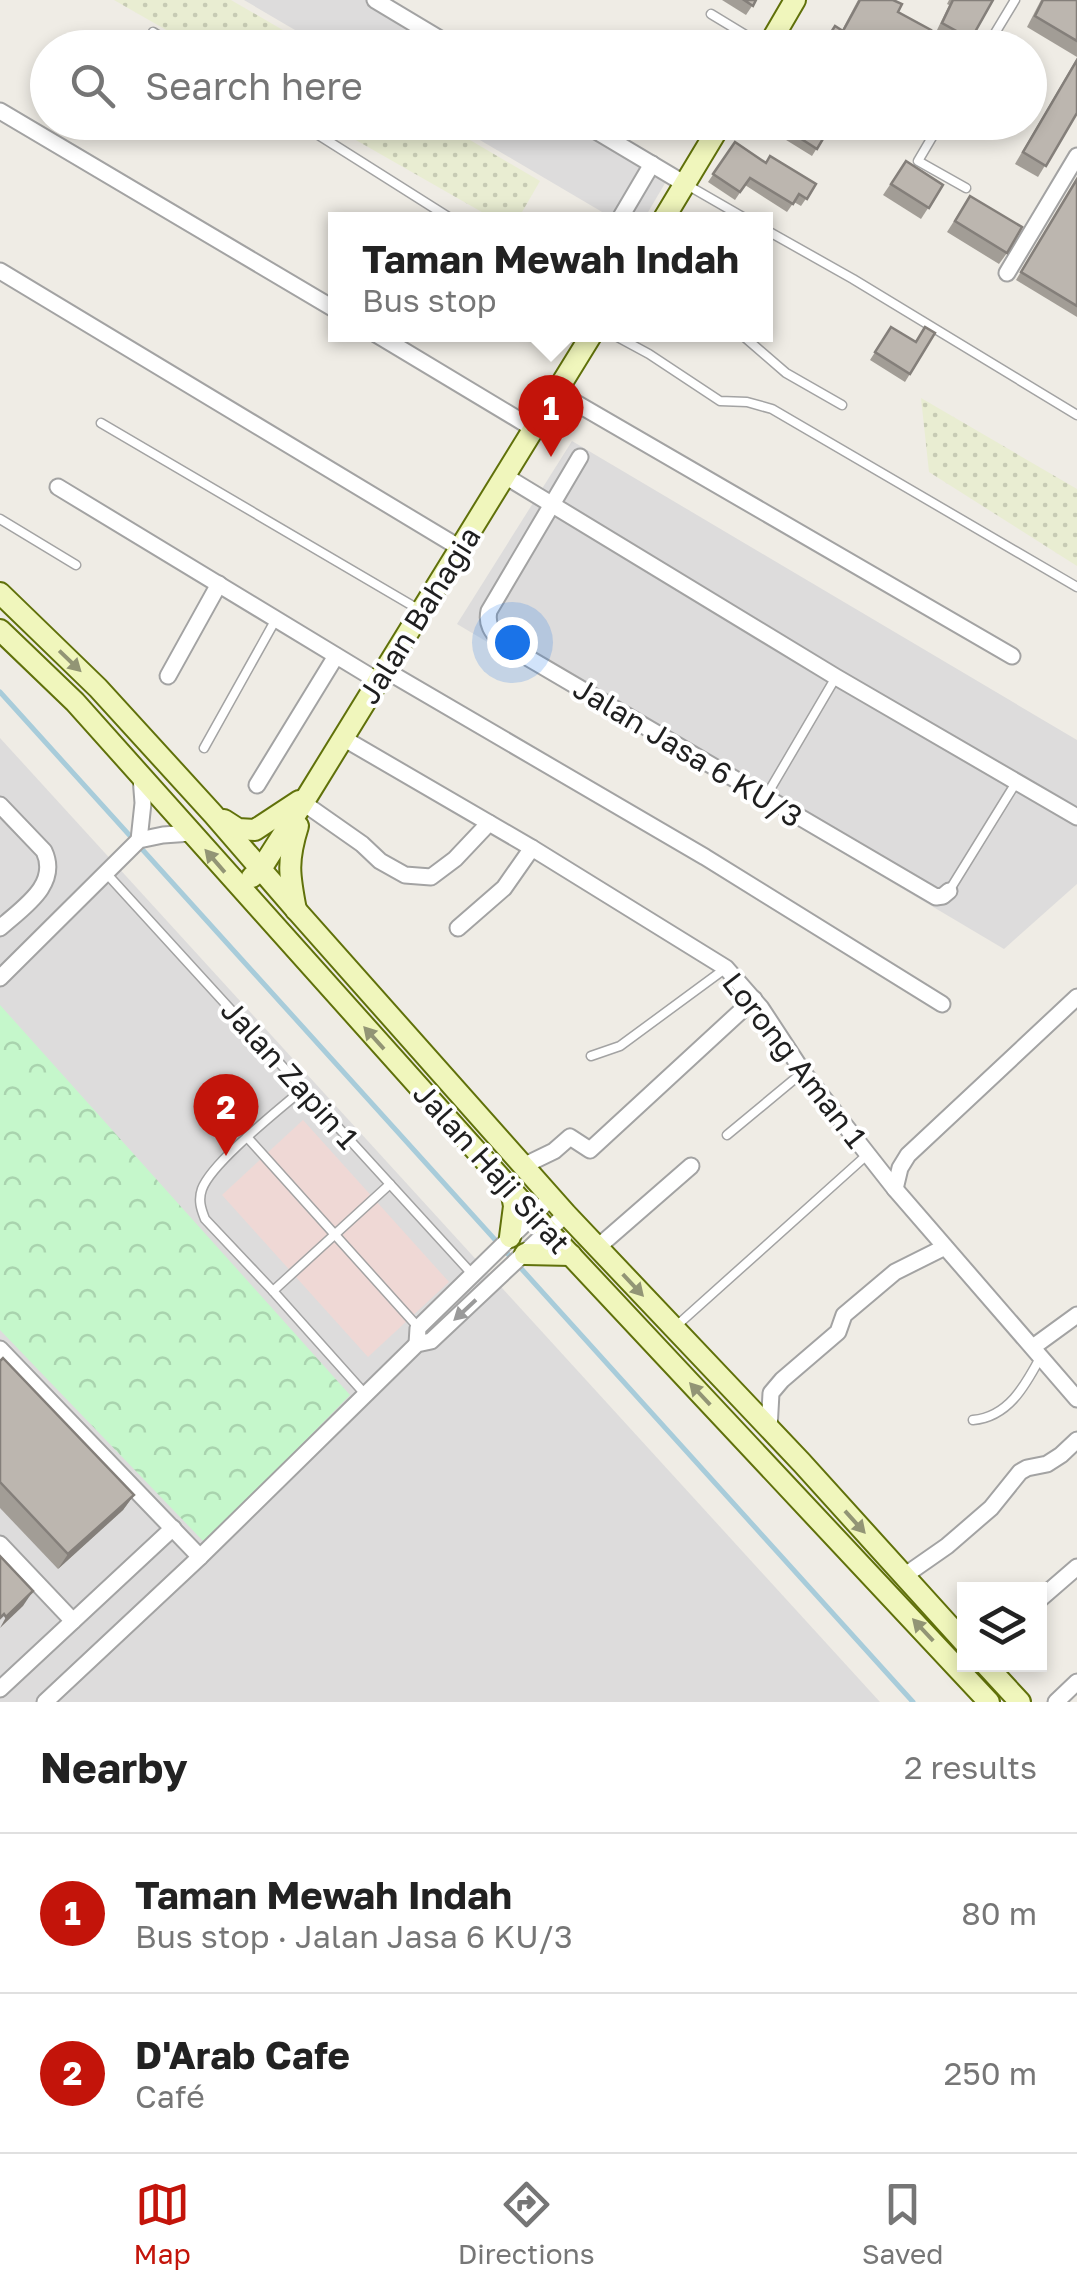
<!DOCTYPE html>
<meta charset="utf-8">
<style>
body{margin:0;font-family:"Golos Text",sans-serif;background:#f2f2f2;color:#222}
.controls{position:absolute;right:30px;bottom:30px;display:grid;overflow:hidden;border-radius:0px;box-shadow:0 5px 15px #0003}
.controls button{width:90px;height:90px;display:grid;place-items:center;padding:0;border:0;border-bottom:2px solid #e0e0e0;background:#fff;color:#222;font:50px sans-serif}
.you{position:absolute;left:512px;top:642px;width:35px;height:35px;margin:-25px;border:8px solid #fff;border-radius:50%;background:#1a73e8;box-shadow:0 0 0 15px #1a73e833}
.badge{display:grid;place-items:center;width:65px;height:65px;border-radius:50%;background:#c3140a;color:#fff;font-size:32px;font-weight:700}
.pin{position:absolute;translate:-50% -82px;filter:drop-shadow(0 2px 5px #0008)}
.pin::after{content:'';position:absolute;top:52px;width:35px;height:30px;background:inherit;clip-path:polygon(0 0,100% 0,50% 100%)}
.popup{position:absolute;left:328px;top:212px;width:445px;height:130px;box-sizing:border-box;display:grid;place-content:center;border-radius:0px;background:#fff;filter:drop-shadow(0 2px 8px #0005);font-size:32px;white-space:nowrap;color:#767676}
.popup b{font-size:38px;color:#222}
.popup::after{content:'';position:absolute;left:50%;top:100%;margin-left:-20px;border:20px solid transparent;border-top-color:#fff}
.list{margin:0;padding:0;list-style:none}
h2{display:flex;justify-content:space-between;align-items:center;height:130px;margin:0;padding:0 40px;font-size:42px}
h2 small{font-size:32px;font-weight:400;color:#767676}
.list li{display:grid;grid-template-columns:65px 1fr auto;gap:30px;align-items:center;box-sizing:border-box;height:160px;padding:0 40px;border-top:2px solid #e0e0e0}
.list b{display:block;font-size:38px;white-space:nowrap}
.list p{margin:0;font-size:32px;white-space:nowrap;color:#767676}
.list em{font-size:32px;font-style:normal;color:#767676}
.icon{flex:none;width:55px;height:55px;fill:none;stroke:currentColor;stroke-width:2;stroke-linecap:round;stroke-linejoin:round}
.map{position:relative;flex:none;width:1077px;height:1702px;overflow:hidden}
.search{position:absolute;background:#fff;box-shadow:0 5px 15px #0003;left:30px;right:30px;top:30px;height:110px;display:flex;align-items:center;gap:25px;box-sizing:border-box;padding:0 35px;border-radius:55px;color:#767676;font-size:38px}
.sheet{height:450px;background:#fff}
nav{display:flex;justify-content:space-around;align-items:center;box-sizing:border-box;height:140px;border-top:2px solid #e0e0e0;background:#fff;font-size:28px;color:#767676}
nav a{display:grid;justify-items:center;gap:5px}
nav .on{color:#c3140a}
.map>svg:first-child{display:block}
</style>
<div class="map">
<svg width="1077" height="1702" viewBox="0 0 1077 1702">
<defs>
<pattern id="farmland-dots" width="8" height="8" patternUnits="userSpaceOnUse" patternTransform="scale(2.5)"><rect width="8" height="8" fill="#e9edd2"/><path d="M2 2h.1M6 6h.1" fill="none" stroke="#c7cbb4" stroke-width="1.8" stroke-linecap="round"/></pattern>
<pattern id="park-crowns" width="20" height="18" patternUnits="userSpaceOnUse" patternTransform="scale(2.5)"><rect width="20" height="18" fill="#c5f7cb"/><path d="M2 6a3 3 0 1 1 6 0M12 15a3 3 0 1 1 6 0" fill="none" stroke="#a9d3ae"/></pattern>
</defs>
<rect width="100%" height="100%" fill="#efece5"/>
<!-- residential -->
<g fill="#dddcdc">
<path d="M244 0H391L471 47H324Z"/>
<path d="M451 123H597L674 168 644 219H614Z"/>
<path d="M572 441 1077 740V884L1004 949 457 624Z"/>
<path d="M0 738 880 1702H0Z"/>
</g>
<!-- commercial -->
<path fill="#efd8d5" d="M303 1120 449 1282 368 1357 222 1195Z"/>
<!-- farmland -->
<g fill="url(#farmland-dots)">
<path d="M114 0H231L312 47H196Z"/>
<path d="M326 123H441L540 181 518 219H494Z"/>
<path d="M921 398 1077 489V566L929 472Z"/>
</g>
<!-- park -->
<path fill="url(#park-crowns)" d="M0 1005 350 1395 205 1543 0 1330Z"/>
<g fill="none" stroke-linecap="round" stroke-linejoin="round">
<!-- stream -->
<path stroke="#a8ccda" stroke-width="5" d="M0 692 913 1702"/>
<!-- lane casing -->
<g stroke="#a3a3a3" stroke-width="11">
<g id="lane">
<path d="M711 14 767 48"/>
<path d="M153 32 178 48"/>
<path d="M986 48 1015 0"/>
<path d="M298 122 453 220"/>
<path d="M941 122 918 161 966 188"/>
<path d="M689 186 748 220"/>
<path d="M766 230 853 279 1077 415"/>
<path d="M612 334 649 354 720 401 747 402 772 409 1077 587"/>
<path d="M741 334 786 373 842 405"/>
<path d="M101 423 418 609"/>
<path d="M0 519 76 565"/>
<path d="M204 748 276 619"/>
<path d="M765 798 836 677"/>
<path d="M106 873 473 1275"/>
<path d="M949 891 1017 781"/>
<path d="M591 1056 620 1046 726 968"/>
<path d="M303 1089C280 1109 212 1162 202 1189 198 1200 201 1209 205 1219L273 1291 365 1394"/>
<path d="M727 1135 803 1072"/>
<path d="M247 1137 418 1327"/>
<path d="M273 1291 390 1184"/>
<path d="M674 1328 868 1154"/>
<path d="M973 1420C1008 1417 1025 1386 1040 1358"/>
</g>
</g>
<!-- street casing -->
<g stroke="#a3a3a3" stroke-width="19">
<g id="street">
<path d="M375 0 455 48"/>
<path d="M0 111 336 310"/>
<path d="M581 122 685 184"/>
<path d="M619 220 652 164"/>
<path d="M0 271 460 548"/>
<path d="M1007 273 1077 156"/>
<path d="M376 334 534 429"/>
<path d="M557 392 1012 656"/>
<path d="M580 457 489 611C486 624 492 632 501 642L936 897 943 896 949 891"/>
<path d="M505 476 836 677 1077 817"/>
<path d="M58 487 378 681"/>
<path d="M385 670 705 857 942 1004"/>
<path d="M168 676 219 584"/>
<path d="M343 738 532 848 726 968 761 1008 803 1072 895 1189 1077 1399"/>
<path d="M257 785 336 656"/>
<path d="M305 804 362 844 380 861 405 875 431 877 455 859 489 823"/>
<path d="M0 805 44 851C60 885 22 908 0 928"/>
<path d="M139 840 143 803 141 777"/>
<path d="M458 928 504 888 532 848"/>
<path d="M0 978 139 840 163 835 191 833"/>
<path d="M523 1166 554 1151 570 1137 590 1150 754 999"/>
<path d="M895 1189 900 1168 908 1155 1077 997"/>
<path d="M598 1247 691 1166"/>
<path d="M417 1344 418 1328 552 1197"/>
<path d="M1033 1347 1077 1315"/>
<path d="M0 1349 200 1557"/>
<path d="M769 1429 771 1393 782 1380 838 1332 844 1315 895 1272 945 1247"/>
<path d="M0 1544 73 1621"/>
<path d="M904 1576 947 1546 991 1508 1020 1472 1027 1468 1047 1464 1061 1455 1077 1440"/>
<path d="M1040 1599 1077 1567"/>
<path d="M0 1689 173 1528"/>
<path d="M45 1702 200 1557 417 1344 431 1341 566 1214"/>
<path d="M1056 1702 1077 1682"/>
</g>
</g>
<!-- secondary casing -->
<g stroke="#60710a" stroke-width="24">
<g id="secondary">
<path d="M767 48 795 0"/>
<path d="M663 220 722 122"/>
<path d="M0 593 98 688 213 814 297 911 566 1214 802 1463 964 1642"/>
<path d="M0 630 75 702 548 1231 989 1702"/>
<path d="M224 820 238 829 255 830 299 801"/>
<path d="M252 877 261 869 308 795 592 334"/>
<path d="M296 910C289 874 287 861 298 826"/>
<path d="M510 1237 514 1206 511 1190"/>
<path d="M525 1254 571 1255"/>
<path d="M985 1664 1020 1702"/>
</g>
</g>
<!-- lane -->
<use href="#lane" stroke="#fff" stroke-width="8"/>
<!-- street -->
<use href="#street" stroke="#fff" stroke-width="15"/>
<!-- secondary -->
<use href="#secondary" stroke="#f0f6bc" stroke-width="20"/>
</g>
<!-- wall -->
<g fill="#a29d96">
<path d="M722 0H756L746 15Z"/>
<path d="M858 0H893L898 12 922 48H862L857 44 842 30Z"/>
<path d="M949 0H993L965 47 937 30 949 5 947 4Z"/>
<path d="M1041 0H1077V57L1027 27Z"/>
<path d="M1077 58V113L1038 177 1015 164Z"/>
<path d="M768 122H833L812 156 765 127Z"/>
<path d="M735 142 766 163 816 184 801 206 794 202 787 212 745 185 735 200 708 182Z"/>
<path d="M906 161 943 185 921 219 883 195Z"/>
<path d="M1077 178V317L1016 280Z"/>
<path d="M970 196 1007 253 999 264 947 232Z"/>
<path d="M891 327 915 342 935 333 905 382 870 360Z"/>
<path d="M0 1361 134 1495 123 1510 58 1569 0 1508Z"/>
</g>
<!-- shaded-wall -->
<g fill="#847f7a">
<path d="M134 1495 123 1510 58 1569 68 1554Z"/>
<path d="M33 1591 23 1606 0 1628 6 1617Z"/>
</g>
<!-- building -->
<g fill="#bcb6af" stroke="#847f7a" stroke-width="2.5">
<path d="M744 0H756L753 6Z"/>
<path d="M860 0H893L902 4 898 12 931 30 922 48H882L863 36 855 48H821L835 26 843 31Z"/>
<path d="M953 0H993L971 39 942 23Z"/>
<path d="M1043 0H1077V41L1035 16Z"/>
<path d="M800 38 813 48H793Z"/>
<path d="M1077 60V113L1046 166 1023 152Z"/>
<path d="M775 122H833L817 149Z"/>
<path d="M735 142 766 163 770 156 816 184 807 199 799 194 793 204 750 178 740 192 713 174Z"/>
<path d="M906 161 943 185 929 208 891 184Z"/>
<path d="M1077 179V306L1021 272Z"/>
<path d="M970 196 1022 227 1007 253 955 221Z"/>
<path d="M891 327 916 342 925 327 935 333 910 374 875 352Z"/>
<path d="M3 1358 134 1495 68 1554 0 1482V1361Z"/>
<path d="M0 1556 33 1591 6 1617 4 1614 0 1618Z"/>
</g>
<!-- one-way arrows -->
<defs><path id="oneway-solid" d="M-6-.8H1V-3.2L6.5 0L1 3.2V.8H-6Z" transform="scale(2.5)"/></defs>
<g fill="#929575">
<use href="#oneway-solid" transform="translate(70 661) rotate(44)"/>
<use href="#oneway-solid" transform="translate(215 861) rotate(-131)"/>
<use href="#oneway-solid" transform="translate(374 1038) rotate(-132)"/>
<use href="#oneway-solid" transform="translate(633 1285) rotate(47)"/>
<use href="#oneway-solid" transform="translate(700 1394) rotate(-133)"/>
<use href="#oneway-solid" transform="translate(855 1522) rotate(48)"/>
<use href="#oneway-solid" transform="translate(923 1630) rotate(-133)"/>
</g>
<use fill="#9a9a9a" href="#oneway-solid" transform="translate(465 1310) rotate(137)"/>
<g text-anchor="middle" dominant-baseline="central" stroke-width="8" stroke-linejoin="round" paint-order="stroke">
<!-- street labels -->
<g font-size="30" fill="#1f1f1f" stroke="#fff">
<text transform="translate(419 615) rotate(-58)">Jalan Bahagia</text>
<text transform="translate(688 752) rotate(31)">Jalan Jasa 6 KU/3</text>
<text transform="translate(795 1060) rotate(52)">Lorong Aman 1</text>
<text transform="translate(290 1074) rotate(48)">Jalan Zapin 1</text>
<text transform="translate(492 1168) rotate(48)">Jalan Haji Sirat</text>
</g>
</g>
</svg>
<div class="controls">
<button><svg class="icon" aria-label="layers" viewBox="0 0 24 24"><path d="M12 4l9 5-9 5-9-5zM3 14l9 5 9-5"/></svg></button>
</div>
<div class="you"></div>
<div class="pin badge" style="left:551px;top:457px">1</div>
<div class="popup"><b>Taman Mewah Indah</b>Bus stop</div>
<div class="pin badge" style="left:226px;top:1156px">2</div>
<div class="search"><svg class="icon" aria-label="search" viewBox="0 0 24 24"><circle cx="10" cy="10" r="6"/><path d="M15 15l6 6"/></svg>Search here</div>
</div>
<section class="sheet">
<h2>Nearby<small>2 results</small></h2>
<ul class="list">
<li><span class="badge">1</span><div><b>Taman Mewah Indah</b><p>Bus stop · Jalan Jasa 6 KU/3</p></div><em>80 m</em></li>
<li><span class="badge">2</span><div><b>D'Arab Cafe</b><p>Café</p></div><em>250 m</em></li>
</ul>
</section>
<nav>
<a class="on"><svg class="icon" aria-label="map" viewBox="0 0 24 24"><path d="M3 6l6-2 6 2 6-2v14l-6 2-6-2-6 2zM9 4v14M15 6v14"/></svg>Map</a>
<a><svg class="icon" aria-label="directions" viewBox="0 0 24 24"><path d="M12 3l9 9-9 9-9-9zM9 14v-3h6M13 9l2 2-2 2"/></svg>Directions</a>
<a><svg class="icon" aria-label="saved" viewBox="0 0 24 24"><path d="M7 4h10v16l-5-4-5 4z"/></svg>Saved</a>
</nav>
